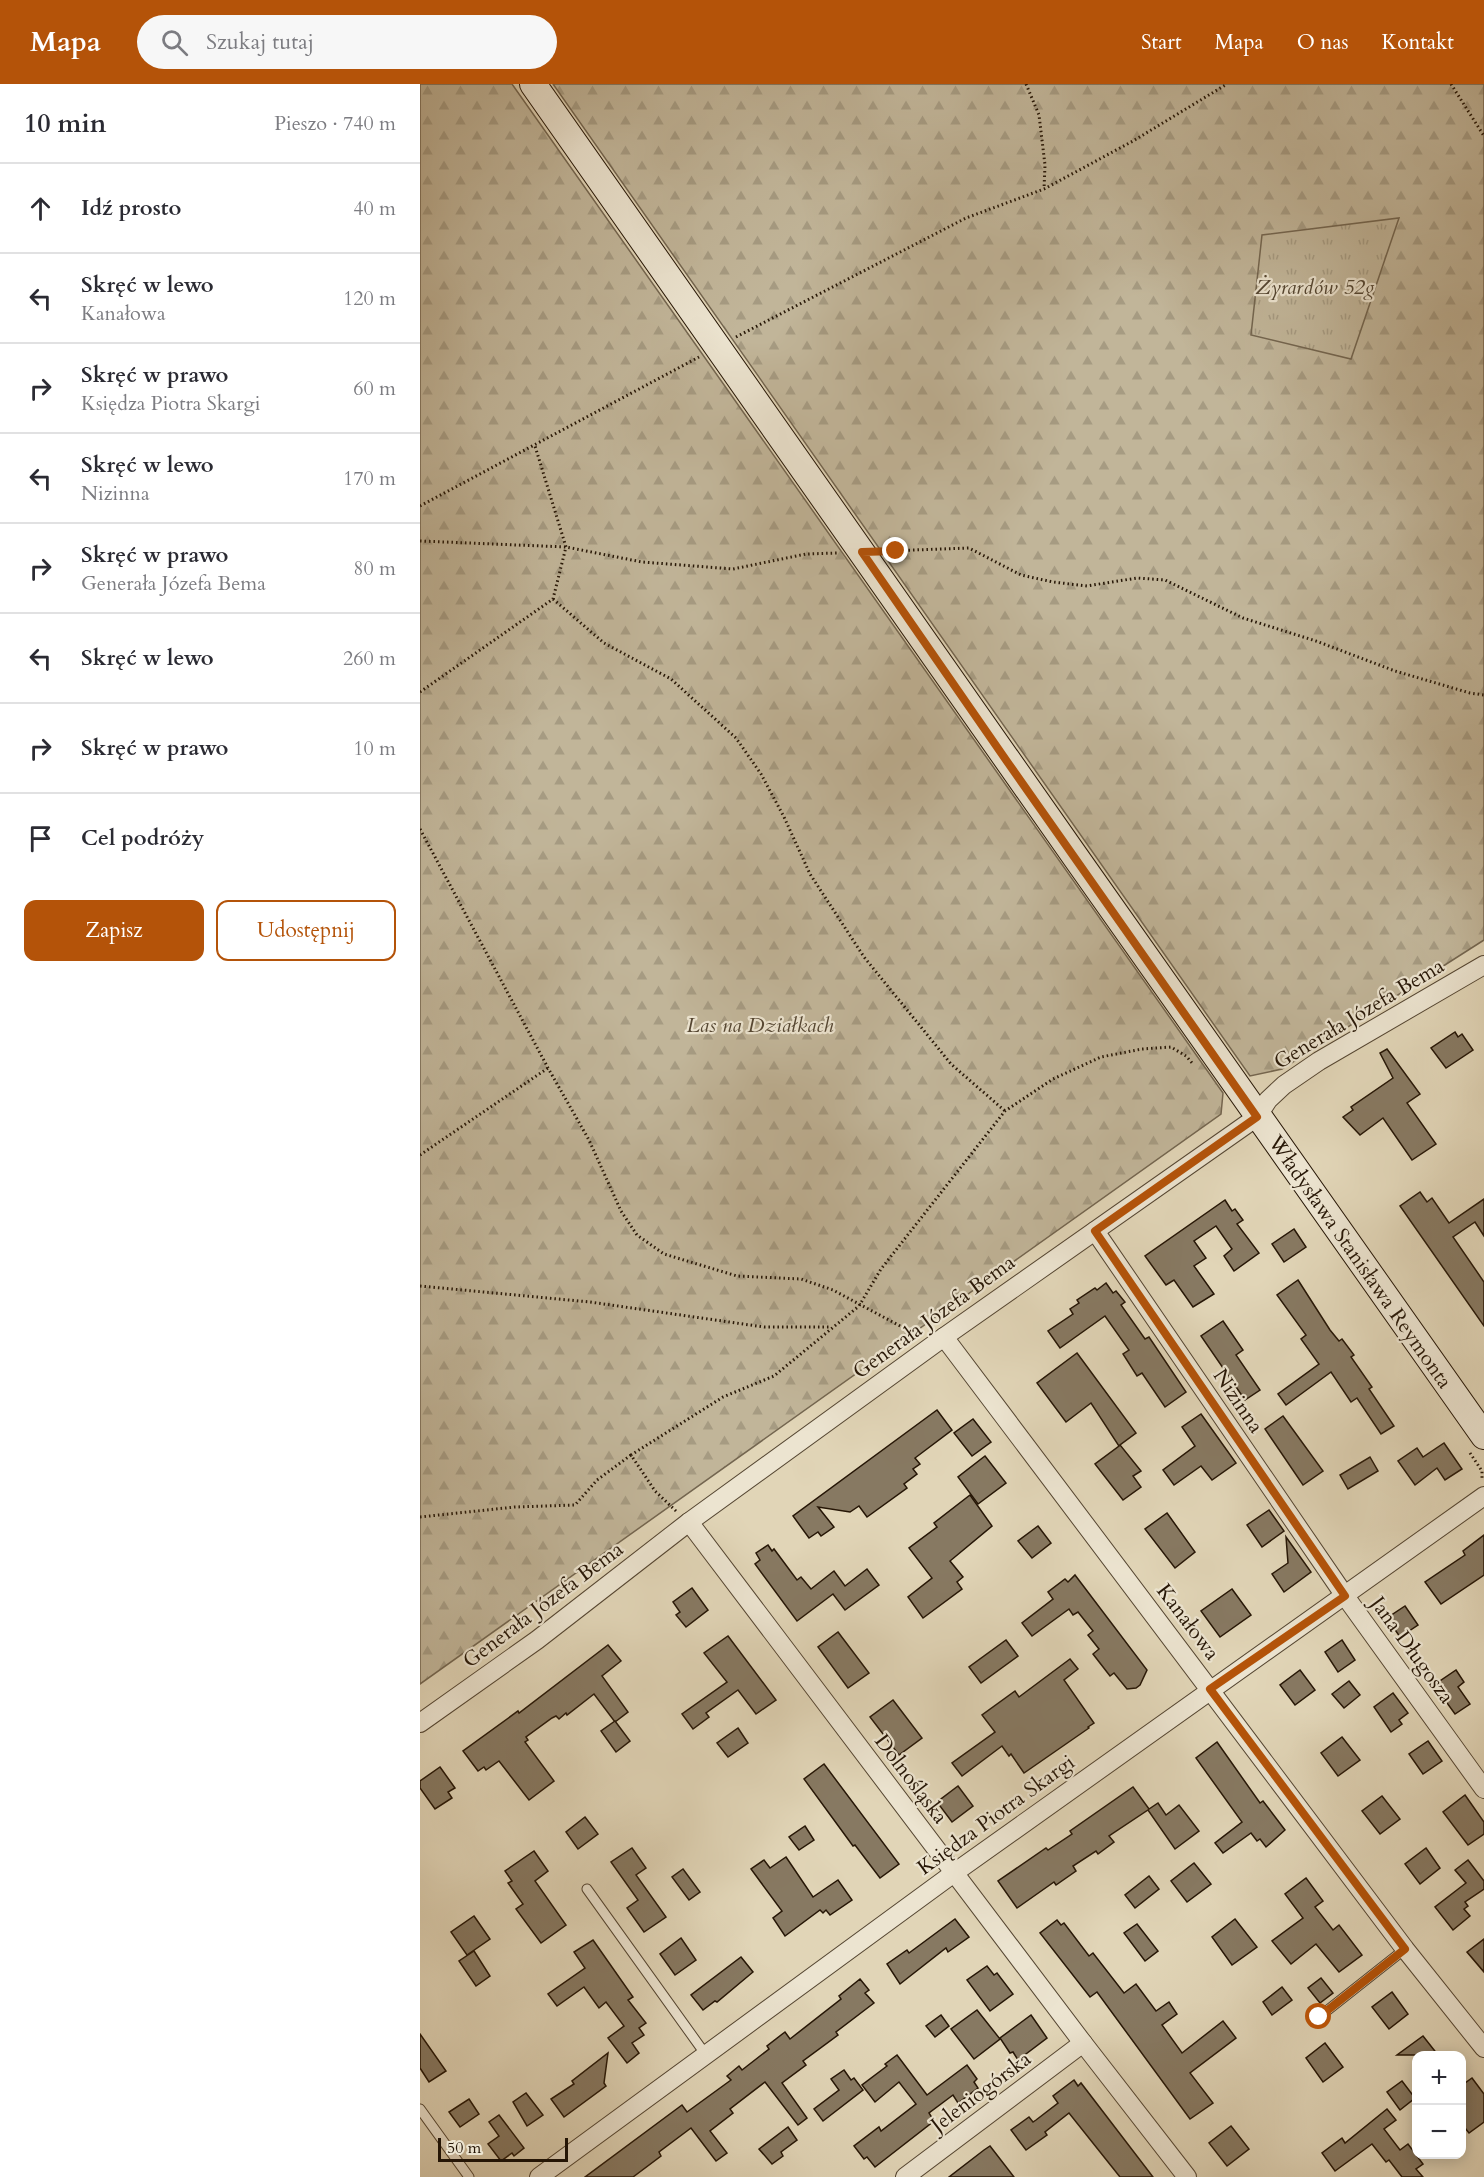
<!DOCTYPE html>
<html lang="pl">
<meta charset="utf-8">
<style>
body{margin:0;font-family:Cardo,serif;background:#f7f7f7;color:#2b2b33}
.controls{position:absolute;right:18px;bottom:18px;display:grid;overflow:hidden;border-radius:12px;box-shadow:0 3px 15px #0003}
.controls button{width:54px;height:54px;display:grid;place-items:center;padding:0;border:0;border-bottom:2px solid #e1e1e2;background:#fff;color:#2b2b33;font:30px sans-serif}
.scale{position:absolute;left:18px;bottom:15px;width:130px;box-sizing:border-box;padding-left:6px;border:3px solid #261606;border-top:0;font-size:16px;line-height:21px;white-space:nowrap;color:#261606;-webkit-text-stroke:4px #ece4d0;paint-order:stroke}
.stop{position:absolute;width:18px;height:18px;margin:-14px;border:4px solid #b45309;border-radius:50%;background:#fff}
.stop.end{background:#b45309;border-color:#fff;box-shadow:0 2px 6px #0008}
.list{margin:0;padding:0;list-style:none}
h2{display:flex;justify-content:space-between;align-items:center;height:78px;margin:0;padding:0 24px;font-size:26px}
h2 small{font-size:20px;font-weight:400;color:#7c7c81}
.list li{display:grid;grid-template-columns:39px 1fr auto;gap:18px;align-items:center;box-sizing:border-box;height:90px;padding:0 24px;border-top:2px solid #e1e1e2}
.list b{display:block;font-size:22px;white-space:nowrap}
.list p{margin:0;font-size:20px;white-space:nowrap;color:#7c7c81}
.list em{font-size:20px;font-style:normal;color:#7c7c81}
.actions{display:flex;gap:12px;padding:18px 24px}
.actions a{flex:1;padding:14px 0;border:2px solid #b45309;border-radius:12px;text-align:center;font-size:21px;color:#b45309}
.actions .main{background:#b45309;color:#fff}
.icon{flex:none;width:33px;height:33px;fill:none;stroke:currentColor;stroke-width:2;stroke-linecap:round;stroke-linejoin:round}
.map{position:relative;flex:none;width:1064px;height:2093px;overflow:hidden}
header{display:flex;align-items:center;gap:36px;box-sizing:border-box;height:84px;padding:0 30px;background:#b45309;color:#fff}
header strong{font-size:28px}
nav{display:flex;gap:33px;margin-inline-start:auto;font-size:21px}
.search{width:420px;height:54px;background:#f7f7f7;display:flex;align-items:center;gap:15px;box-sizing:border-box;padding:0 21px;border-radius:33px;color:#7c7c81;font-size:22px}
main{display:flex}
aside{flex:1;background:#fff}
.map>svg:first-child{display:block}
</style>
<header>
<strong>Mapa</strong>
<div class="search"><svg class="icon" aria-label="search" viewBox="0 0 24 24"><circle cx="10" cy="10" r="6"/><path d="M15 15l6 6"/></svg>Szukaj tutaj</div>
<nav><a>Start</a><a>Mapa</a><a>O nas</a><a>Kontakt</a></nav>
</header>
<main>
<aside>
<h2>10 min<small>Pieszo · 740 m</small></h2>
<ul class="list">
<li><svg class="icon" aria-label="ahead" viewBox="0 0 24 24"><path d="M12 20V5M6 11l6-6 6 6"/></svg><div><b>Idź prosto</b></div><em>40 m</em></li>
<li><svg class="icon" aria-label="left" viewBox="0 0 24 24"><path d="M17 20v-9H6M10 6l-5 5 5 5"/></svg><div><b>Skręć w lewo</b><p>Kanałowa</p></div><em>120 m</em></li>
<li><svg class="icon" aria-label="right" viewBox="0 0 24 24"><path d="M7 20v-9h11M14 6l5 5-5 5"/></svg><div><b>Skręć w prawo</b><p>Księdza Piotra Skargi</p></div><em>60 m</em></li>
<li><svg class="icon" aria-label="left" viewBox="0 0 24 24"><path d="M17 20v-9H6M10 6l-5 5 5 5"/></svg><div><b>Skręć w lewo</b><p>Nizinna</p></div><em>170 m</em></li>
<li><svg class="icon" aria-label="right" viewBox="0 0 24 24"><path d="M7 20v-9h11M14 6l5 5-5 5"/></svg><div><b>Skręć w prawo</b><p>Generała Józefa Bema</p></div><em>80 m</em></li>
<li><svg class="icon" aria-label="left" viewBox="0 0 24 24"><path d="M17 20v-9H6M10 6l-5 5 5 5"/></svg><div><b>Skręć w lewo</b></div><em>260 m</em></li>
<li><svg class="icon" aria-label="right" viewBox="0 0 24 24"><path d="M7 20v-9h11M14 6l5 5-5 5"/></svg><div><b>Skręć w prawo</b></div><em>10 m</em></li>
<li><svg class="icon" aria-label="arrive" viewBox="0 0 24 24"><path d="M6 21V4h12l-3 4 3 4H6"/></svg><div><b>Cel podróży</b></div></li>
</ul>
<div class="actions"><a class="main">Zapisz</a><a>Udostępnij</a></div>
</aside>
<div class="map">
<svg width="1064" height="2093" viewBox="0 0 1064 2093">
<defs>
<pattern id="forest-firs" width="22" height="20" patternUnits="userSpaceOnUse" patternTransform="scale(1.5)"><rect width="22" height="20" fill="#c1b599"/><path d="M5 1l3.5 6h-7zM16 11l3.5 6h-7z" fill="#a69b82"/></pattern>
<pattern id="park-tufts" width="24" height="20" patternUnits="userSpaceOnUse" patternTransform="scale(1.5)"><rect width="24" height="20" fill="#c1b599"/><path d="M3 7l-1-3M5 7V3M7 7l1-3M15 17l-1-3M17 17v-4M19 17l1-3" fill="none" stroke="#a69b82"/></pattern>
</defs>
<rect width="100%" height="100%" fill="#e1d5b7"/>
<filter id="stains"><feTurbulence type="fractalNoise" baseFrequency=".00333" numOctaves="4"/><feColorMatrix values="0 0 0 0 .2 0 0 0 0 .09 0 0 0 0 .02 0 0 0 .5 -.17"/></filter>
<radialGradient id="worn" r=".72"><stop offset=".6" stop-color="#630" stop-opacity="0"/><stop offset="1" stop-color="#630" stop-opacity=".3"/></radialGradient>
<!-- forest -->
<g fill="url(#forest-firs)" stroke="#746650" stroke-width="1.5">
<path d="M0 0H92L803 1009 801 1030 0 1600Z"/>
<path d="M133 0H1064V856L862 985 830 992Z"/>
</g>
<!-- park -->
<path fill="url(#park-tufts)" stroke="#746650" stroke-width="1.5" d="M979 134 931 275 831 251 842 151Z"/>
<!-- building -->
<g fill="#877962" stroke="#261606" stroke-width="1.5">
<path d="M1035 948 1038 953 1042 950 1053 966 1026 984 1011 964Z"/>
<path d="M967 965 1000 1010 987 1019 1016 1060 992 1076 963 1034 940 1051 923 1033 933 1026 931 1023 973 994 960 969Z"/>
<path d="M1000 1108 1007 1118 1012 1114 1029 1139 1064 1115V1152L1055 1138 1033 1153 1064 1198V1242L980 1122Z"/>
<path d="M805 1116 812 1127 815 1125 823 1136 817 1140 839 1169 814 1187 804 1172 812 1165 796 1142 774 1157 786 1174 774 1182 794 1210 773 1223 754 1196 746 1201 725 1172Z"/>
<path d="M874 1145 886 1163 864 1178 852 1160Z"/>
<path d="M878 1196 910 1246 919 1257 922 1255 934 1271 931 1273 952 1303 949 1305 974 1342 961 1350 937 1314 931 1318 911 1288 866 1321 858 1310 899 1280 881 1255 886 1251 857 1211Z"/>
<path d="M686 1199 693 1209 696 1207 705 1218 701 1221 725 1255 729 1253 766 1308 745 1323 722 1289 717 1292 703 1270 709 1266 685 1232 640 1264 628 1247 653 1230 650 1225 659 1219 657 1216 675 1204 677 1206Z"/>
<path d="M803 1237 823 1266 816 1271 840 1306 825 1316 781 1252Z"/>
<path d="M657 1269 716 1349 700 1361 721 1387 713 1392 721 1403 703 1416 675 1380 699 1362 671 1319 646 1338 617 1299Z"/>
<path d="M517 1326 532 1346 495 1374 500 1380 493 1385 497 1390 484 1400 487 1404 447 1433 439 1422 430 1428 398 1423 414 1443 401 1452 398 1448 389 1454 373 1432Z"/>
<path d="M781 1330 816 1379 792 1396 781 1382 754 1401 743 1386 775 1362 762 1343Z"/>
<path d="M863 1332 903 1387 883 1401 845 1345Z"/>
<path d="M553 1335 571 1358 552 1372 534 1349Z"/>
<path d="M1024 1359 1042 1385 1025 1396 1017 1384 995 1401 978 1377 997 1364 1003 1373Z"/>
<path d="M565 1372 586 1399 558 1420 538 1393Z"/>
<path d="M950 1373 958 1387 928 1405 920 1391Z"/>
<path d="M550 1411 572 1442 530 1477 543 1493 537 1498 542 1505 503 1534 488 1513 512 1494 489 1464 517 1443 514 1439Z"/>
<path d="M849 1426 864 1447 842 1463 827 1441Z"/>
<path d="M747 1429 775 1468 755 1484 725 1445Z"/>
<path d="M618 1442 631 1459 612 1474 598 1457Z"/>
<path d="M1064 1451V1491L1021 1520 1005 1498 1045 1471 1043 1467Z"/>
<path d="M866 1453 891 1488 864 1508 852 1490 868 1479Z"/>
<path d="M348 1461 352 1467 354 1465 377 1496 381 1493 391 1505 414 1487 425 1502 447 1485 459 1501 425 1526 413 1510 377 1537 335 1480 340 1476 336 1469Z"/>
<path d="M655 1491 727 1586 720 1601 716 1604 707 1605 694 1589 690 1592 673 1570 679 1565 668 1551 673 1547 658 1528 653 1531 649 1525 612 1552 602 1539 633 1515 628 1508 645 1495 648 1498Z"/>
<path d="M272 1504 288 1526 266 1543 256 1531 260 1528 253 1518Z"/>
<path d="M812 1505 831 1531 800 1553 781 1527Z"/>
<path d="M985 1522 998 1541 980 1553 967 1534Z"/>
<path d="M418 1548 449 1589 428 1604 398 1563Z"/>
<path d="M308 1552 356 1616 336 1630 318 1606 286 1629 289 1633 273 1645 262 1630 307 1598 284 1569Z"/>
<path d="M586 1556 598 1572 561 1599 549 1583Z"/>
<path d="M922 1556 935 1576 918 1588 905 1568Z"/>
<path d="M188 1561 201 1577 182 1592 208 1628 195 1638 174 1610 147 1631 146 1629 139 1635 136 1632 132 1634 106 1653 108 1656 105 1658 134 1697 109 1716 79 1677 66 1686 64 1683 58 1687 43 1667 98 1627 99 1629Z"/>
<path d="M650 1575 658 1585 644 1596 674 1639 668 1643 669 1644 604 1689 591 1670 589 1672 582 1662 542 1692 532 1679 575 1648 562 1631 595 1607 599 1613Z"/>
<path d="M880 1586 895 1606 875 1621 860 1601Z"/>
<path d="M1036 1586 1044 1598 1038 1603 1050 1620 1035 1630 1014 1601Z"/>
<path d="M929 1597 940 1611 924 1624 912 1610Z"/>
<path d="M973 1609 988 1629 979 1636 982 1640 971 1648 954 1623Z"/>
<path d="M473 1616 502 1654 479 1671 450 1633Z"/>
<path d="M195 1637 210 1657 196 1668 181 1647Z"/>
<path d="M318 1644 328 1659 308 1673 297 1659Z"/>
<path d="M922 1653 940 1676 918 1692 901 1669Z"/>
<path d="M1008 1657 1022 1677 1003 1690 989 1670Z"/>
<path d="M797 1658 840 1719 843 1717 865 1746 846 1763 840 1755 837 1757 831 1749 803 1769 795 1759 822 1738 776 1674Z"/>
<path d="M404 1680 479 1780 460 1794 435 1761 433 1762 384 1695Z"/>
<path d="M20 1683 35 1704 28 1708 32 1714 15 1725 0 1704V1697Z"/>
<path d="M538 1702 553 1722 532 1738 517 1718Z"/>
<path d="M713 1703 729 1725 738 1719 746 1731 759 1721 779 1747 755 1765 728 1726 689 1752 694 1758 678 1770 676 1767 653 1782 656 1787 636 1801 634 1798 597 1824 578 1797 626 1764 628 1766 652 1750 650 1747Z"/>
<path d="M1045 1711 1064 1738V1750L1048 1761 1023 1728Z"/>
<path d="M962 1712 980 1735 960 1750 942 1727Z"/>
<path d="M165 1733 178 1750 158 1765 146 1748Z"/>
<path d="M385 1742 394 1756 379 1766 369 1753Z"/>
<path d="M212 1764 226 1784 216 1791 246 1833 224 1848 207 1824 218 1816 191 1778Z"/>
<path d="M1006 1764 1020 1784 1000 1800 985 1780Z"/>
<path d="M114 1767 128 1787 115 1797 146 1841 121 1859 96 1825 103 1820 88 1799 92 1797 85 1787Z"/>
<path d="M366 1773 393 1813 418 1796 432 1816 410 1831 406 1826 403 1829 400 1826 365 1852 353 1834 362 1827 331 1785 344 1776 350 1784Z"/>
<path d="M1048 1776 1064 1797V1805L1045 1818 1048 1822 1044 1825 1050 1832 1033 1846 1015 1823 1046 1799 1035 1786Z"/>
<path d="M774 1779 791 1800 767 1818 751 1797Z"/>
<path d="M263 1785 280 1808 269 1816 252 1793Z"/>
<path d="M729 1792 739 1805 715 1824 705 1811Z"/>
<path d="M886 1794 903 1817 895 1823 913 1846 919 1841 942 1871 919 1888 896 1860 871 1880 852 1857 883 1834 865 1810Z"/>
<path d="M54 1832 70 1855 47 1871 31 1848Z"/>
<path d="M535 1835 549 1853 528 1868 526 1864 480 1900 467 1880 487 1866 489 1869Z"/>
<path d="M815 1835 837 1863 812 1881 792 1853Z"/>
<path d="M637 1836 641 1841 644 1839 669 1872 673 1869 704 1909 716 1900 736 1927 749 1918 757 1930 742 1941 762 1969 803 1937 816 1954 770 1989 793 2019 770 2035 677 1908 670 1913 620 1849Z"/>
<path d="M717 1840 738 1867 725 1877 704 1849Z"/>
<path d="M261 1854 276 1876 255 1891 240 1870Z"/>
<path d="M1064 1855V1888L1047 1868Z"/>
<path d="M173 1856 213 1913 208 1916 226 1939 219 1944 224 1951 212 1959 219 1969 207 1979 188 1954 204 1942 186 1918 179 1924 164 1903 137 1922 128 1910 165 1884 154 1868Z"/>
<path d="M54 1867 70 1892 56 1902 39 1877Z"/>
<path d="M321 1873 333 1888 297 1918 295 1917 283 1926 271 1911Z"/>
<path d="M567 1882 574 1891 577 1889 593 1910 570 1927 547 1896Z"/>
<path d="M901 1894 913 1909 900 1919 888 1904Z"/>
<path d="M440 1895 449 1906 445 1909 454 1919 416 1948 418 1951 383 1977 386 1981 362 1999 387 2034 378 2041 345 1998 310 2025 313 2029 290 2047 307 2069 296 2077 271 2044 239 2068 241 2072 213 2093H165L262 2021 267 2028 311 1996 307 1992 319 1982 322 1986 349 1965 347 1962 365 1948 370 1955 421 1915 419 1912Z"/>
<path d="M862 1903 872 1916 852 1931 843 1918Z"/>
<path d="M972 1908 988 1930 969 1945 952 1923Z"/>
<path d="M557 1926 580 1955 554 1975 531 1945Z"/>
<path d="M521 1931 529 1942 515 1953 506 1942Z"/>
<path d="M611 1931 627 1954 598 1976 593 1968 590 1969 580 1954Z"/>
<path d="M0 1950 26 1987 9 1998 0 1984Z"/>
<path d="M1003 1952 1018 1971H977Z"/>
<path d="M905 1959 923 1983 903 1998 886 1974Z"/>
<path d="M188 1969 184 1999 186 2002 144 2033 131 2015 154 2000 152 1997Z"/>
<path d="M477 1971 507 2011 547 1981 557 1995 554 1998 558 2004 538 2019 533 2011 509 2029 514 2037 455 2083 447 2073 444 2075 434 2062 459 2043 461 2047 496 2020 479 1998 455 2018 442 2001 467 1982 465 1980Z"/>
<path d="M424 1986 431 1996 434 1994 443 2006 403 2037 394 2025 419 2006 411 1995Z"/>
<path d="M1052 1994 1064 2010V2038L1049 2049 1041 2039V2002Z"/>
<path d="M654 1996 658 2002 661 1999 733 2093H700L649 2029 625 2048 627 2051 606 2066 591 2046 609 2033 613 2038 616 2036 638 2019 633 2012Z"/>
<path d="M982 1997 995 2014 980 2026 967 2008Z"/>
<path d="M106 2009 123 2031 107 2042 93 2018Z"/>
<path d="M49 2015 59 2030 40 2043 29 2028Z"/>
<path d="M967 2025 976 2036 964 2045 980 2066 988 2060 1003 2080 996 2085 1003 2093H982L969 2076 966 2078 952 2060 915 2087 902 2069 922 2054 925 2059Z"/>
<path d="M79 2031 104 2064 94 2072 92 2069 81 2077 68 2060 79 2052 69 2038Z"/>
<path d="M811 2042 829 2065 807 2082 789 2059Z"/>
<path d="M368 2043 377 2056 361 2068 363 2072 352 2080 339 2065Z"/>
<path d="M570 2062 594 2093H529L564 2066Z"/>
</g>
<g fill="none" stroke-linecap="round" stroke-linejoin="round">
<!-- service casing -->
<g stroke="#554632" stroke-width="11">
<g id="service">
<path d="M167 1805 286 1971"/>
<path d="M899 1933 985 1865"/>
<path d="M0 2025 49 2093"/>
</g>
</g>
<!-- minor casing -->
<g stroke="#554632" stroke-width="20">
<g id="minor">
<path d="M675 1147 925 1512 1064 1705"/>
<path d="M524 1253 985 1865 1064 1964"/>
<path d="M269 1438 663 1959 767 2093"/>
<path d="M0 1639 117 1556 269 1438 524 1253 837 1033 848 1016 864 1001 899 977 1064 881"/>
<path d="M119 2093 534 1789 1064 1412"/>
<path d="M485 2093 663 1959"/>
</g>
</g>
<!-- secondary casing -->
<g stroke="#261606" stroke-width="28">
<path id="secondary" d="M113 0C430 450 745 903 1064 1352"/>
</g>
<!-- path -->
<g stroke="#261606" stroke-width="3" stroke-dasharray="1.5 3" stroke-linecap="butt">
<path d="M606 0 619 31 625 81 624 105"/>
<path d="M1031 0 1064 52"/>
<path d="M316 253 546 134 624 105 713 57 807 0"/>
<path d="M0 422 279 273"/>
<path d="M0 457 146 463 222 478 313 485 386 470 418 469"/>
<path d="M466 467 549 464 601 491 633 498 667 502 717 494 745 496 823 534 896 557 975 587 1050 609 1064 611"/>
<path d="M133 515 184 559 251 595 316 654 341 690 364 733 390 790 444 873 531 980 585 1027"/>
<path d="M0 608 133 515 146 463 115 362"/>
<path d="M0 745 128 984 169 1056 201 1127 217 1151 244 1170 317 1192 381 1195 413 1206 482 1243 494 1255"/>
<path d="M0 1071 128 984"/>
<path d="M0 1202 170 1218 344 1243H411"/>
<path d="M1050 1369 1062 1387V1394"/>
<path d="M256 1427 235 1407 211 1371 303 1313 354 1292 439 1222 461 1185 585 1027 633 995 681 973 722 965 751 963 766 972 773 980"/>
<path d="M0 1433 95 1423 155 1421 177 1396 211 1371"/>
</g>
<!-- service -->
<use href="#service" stroke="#ece4d0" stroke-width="9"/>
<!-- minor -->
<use href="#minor" stroke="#ece4d0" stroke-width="18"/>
<!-- secondary -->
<use href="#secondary" stroke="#ece4d0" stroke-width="26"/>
</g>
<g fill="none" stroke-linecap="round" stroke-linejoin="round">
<!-- route -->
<path stroke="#b45309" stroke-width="8" d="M476 467 442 468 586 676 837 1033 675 1147 925 1512 790 1605 985 1865 899 1933"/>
</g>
<g text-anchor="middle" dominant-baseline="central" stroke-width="4.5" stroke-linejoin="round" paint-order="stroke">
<!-- park labels -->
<g font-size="21" font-style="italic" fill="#544632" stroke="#ece4d0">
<text x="895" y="203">Żyrardów 52g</text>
<text x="340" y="941">Las na Działkach</text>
</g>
<!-- street labels -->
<g font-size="21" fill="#261606" stroke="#ece4d0">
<text transform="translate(939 930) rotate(-31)">Generała Józefa Bema</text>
<text transform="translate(940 1178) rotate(55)">Władysława Stanisława Reymonta</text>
<text transform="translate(514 1233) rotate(-36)">Generała Józefa Bema</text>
<text transform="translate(818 1317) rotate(56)">Nizinna</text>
<text transform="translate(123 1521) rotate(-37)">Generała Józefa Bema</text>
<text transform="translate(768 1538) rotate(53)">Kanałowa</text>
<text transform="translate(992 1566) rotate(54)">Jana Długosza</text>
<text transform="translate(491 1695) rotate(53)">Dolnośląska</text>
<text transform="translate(576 1731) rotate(-36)">Księdza Piotra Skargi</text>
<text transform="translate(561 2008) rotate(-37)">Jeleniogórska</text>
</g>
</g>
<rect width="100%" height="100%" filter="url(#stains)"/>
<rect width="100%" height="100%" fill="url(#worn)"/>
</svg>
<div class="controls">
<button>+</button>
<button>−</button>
</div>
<div class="scale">50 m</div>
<div class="stop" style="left:899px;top:1933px"></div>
<div class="stop end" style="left:476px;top:467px"></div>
</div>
</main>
